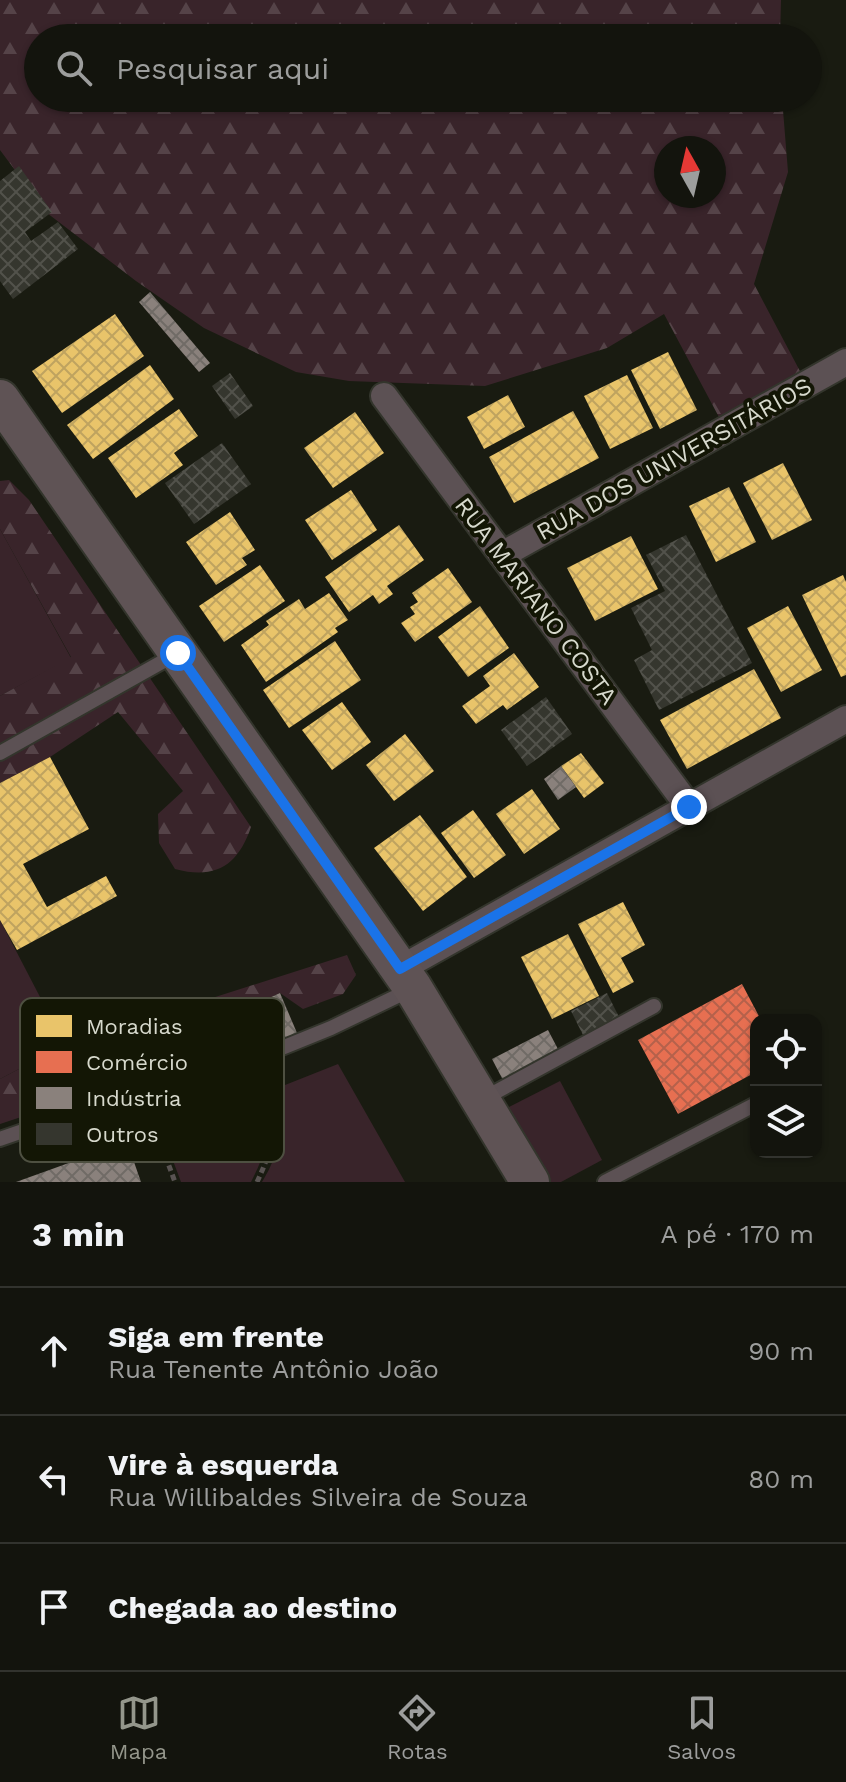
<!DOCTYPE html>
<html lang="pt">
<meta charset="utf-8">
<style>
body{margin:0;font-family:"Work Sans",sans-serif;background:#1c1d16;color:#f1f3f6}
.controls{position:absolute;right:24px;bottom:24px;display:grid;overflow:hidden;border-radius:16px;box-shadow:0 2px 6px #0004}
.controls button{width:72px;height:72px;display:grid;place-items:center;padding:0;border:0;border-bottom:2px solid #32332e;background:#13140d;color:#f1f3f6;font:40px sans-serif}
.compass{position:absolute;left:654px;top:136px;width:72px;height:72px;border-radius:50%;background:#13140d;box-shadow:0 2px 6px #0004;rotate:352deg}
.stop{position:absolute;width:24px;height:24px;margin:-18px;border:6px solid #1a73e8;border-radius:50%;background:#fff}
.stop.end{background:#1a73e8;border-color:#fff;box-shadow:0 2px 8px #0008}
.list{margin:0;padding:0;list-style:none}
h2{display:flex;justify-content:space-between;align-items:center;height:104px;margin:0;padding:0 32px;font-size:34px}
h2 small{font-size:26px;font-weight:400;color:#9d9e9d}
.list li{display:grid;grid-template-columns:52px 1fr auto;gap:24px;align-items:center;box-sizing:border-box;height:128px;padding:0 32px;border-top:2px solid #32332e}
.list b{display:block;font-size:30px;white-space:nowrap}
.list p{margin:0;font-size:26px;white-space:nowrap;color:#9d9e9d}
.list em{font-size:26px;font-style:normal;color:#9d9e9d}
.icon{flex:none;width:44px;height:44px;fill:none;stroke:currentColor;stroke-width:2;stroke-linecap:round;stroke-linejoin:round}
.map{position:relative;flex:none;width:846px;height:1182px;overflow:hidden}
.search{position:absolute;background:#13140d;box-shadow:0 2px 6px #0004;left:24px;right:24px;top:24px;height:88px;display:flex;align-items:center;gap:20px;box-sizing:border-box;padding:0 28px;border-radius:44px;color:#9d9e9d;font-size:30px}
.sheet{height:488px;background:#13140d}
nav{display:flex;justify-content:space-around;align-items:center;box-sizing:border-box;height:112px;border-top:2px solid #32332e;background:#13140d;font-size:22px;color:#9d9e9d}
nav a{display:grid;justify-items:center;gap:4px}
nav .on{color:#94968b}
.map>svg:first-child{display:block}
</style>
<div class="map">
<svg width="846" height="1182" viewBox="0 0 846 1182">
<defs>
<pattern id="forest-firs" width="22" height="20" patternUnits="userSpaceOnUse" patternTransform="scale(2)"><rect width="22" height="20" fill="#39242a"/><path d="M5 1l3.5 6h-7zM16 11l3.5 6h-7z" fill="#554348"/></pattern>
<pattern id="homes-cross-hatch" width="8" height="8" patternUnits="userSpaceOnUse" patternTransform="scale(2)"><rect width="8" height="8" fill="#e9c46a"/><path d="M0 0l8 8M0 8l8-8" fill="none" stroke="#bfa35f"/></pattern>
<pattern id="shops-cross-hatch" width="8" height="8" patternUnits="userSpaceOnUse" patternTransform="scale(2)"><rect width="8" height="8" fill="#e76f51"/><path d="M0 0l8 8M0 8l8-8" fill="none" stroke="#b5614b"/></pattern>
<pattern id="industry-cross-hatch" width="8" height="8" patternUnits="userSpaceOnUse" patternTransform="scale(2)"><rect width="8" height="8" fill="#8a817c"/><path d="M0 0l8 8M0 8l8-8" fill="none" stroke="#706b66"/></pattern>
<pattern id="building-cross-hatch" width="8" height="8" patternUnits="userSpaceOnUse" patternTransform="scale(2)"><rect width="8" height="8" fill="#35362e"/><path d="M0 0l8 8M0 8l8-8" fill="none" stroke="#52524b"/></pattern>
</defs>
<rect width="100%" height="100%" fill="#191b11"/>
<!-- grass -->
<g fill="#39242a">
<path d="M0 529 71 658 0 696Z"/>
<path d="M0 920 65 1045 0 1079Z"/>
<path d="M338 1064 405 1182H262C281 1152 284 1122 280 1087Z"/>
<path d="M560 1081 602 1160 561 1182H546L507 1108Z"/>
<path d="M267 1090C272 1128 268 1149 251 1182H181L160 1126Z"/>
</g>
<!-- forest -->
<g fill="url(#forest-firs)" fill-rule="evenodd">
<path d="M0 0H781L780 38H38V98H782L788 172 754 284 802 375 720 419 664 314 607 348 485 386 349 381 296 372 204 328 136 281 47 213 0 150ZM666 148H714V196H666Z"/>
<path d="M9 480 29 500 251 827C238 865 216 880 175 869L159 843 158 814 183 791 118 712 50 757 0 783V696L71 657 0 529V481Z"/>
<path d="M347 955 356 975 343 994 303 1009 280 993 252 1006 225 1049 0 1124V1079L65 1045Z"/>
</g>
<!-- homes -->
<g fill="url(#homes-cross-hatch)">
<path d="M115 314 144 356 62 413 32 371Z"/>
<path d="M668 352 697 410 660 429 631 370Z"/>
<path d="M150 365 174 399 93 459 67 425Z"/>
<path d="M627 375 653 428 610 449 584 396Z"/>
<path d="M508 395 525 427 484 449 467 417Z"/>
<path d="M179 409 198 436 174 453 183 465 136 498 108 458Z"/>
<path d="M573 411 599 458 514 503 489 457Z"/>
<path d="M355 412 384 453 333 488 304 448Z"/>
<path d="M783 463 812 520 772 540 743 483Z"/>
<path d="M729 487 756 542 716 562 689 506Z"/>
<path d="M351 490 377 530 332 560 305 520Z"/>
<path d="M230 512 255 550 242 558 247 565 216 585 186 542Z"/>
<path d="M399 525 424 560 387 586 393 594 379 604 373 595 349 612 325 577Z"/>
<path d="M631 536 658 589 595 621 567 568Z"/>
<path d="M260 565 285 601 224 642 199 606Z"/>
<path d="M448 568 472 602 415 642 401 623 415 614 410 607 418 602 412 593Z"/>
<path d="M843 575 846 582V675L841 677 802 595Z"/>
<path d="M329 593 348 620 335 628 338 632 266 682 241 645 269 625 266 621 299 599 305 609Z"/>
<path d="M480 606 509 648 468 677 438 637Z"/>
<path d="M788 606 822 670 781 692 747 628Z"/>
<path d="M335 641 361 680 289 728 263 690Z"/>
<path d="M514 653 539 687 507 710 503 705 476 724 462 706 490 686 483 676Z"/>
<path d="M754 669 781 718 687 769 660 720Z"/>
<path d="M342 702 371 742 332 770 302 730Z"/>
<path d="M405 734 434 771 394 801 366 765Z"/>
<path d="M581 753 604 783 584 798 561 766Z"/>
<path d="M50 757 89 829 23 864 47 907 106 876 117 896 17 950 0 920V783Z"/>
<path d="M532 789 560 829 524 854 496 814Z"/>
<path d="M473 810 506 855 474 878 441 833Z"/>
<path d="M420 815 467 877 423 911 374 848Z"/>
<path d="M623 902 645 945 621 958 634 982 613 993 578 924Z"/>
<path d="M568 934 599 996 552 1019 521 957Z"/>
</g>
<!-- shops -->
<path fill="url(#shops-cross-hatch)" d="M742 984 761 1020H756V1072L678 1114 638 1040Z"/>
<!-- industry -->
<g fill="url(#industry-cross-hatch)">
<path d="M150 292 210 363 199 372 139 302Z"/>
<path d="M561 766 576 787 558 800 544 779Z"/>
<path d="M280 993 300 1040 271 1051 252 1006Z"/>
<path d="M548 1030 560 1053 504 1082 492 1059Z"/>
<path d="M127 1142 141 1182H16Z"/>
</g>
<!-- building -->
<g fill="url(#building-cross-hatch)">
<path d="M19 166 52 212 25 232 31 241 58 222 78 249 13 299 0 281V181Z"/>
<path d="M230 373 253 406 235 419 212 386Z"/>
<path d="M222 443 251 484 194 524 165 483Z"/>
<path d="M686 535 752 663 659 710 634 660 652 650 631 608 665 591 646 555Z"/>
<path d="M546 697 572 734 527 766 501 730Z"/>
<path d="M607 993 622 1023 586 1041 571 1011Z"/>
</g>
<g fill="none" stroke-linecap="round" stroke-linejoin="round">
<!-- lane casing -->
<g stroke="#33352c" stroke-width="18">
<g id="lane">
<path d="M0 753 178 653"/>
<path d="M481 1100 654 1006"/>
<path d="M0 1139 141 1090 262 1056 331 1028 412 989"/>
<path d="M605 1182 756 1104"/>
</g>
</g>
<!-- street casing -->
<g stroke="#33352c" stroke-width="30">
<g id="street">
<path d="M384 396 689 807"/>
<path d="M502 555 846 362"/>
<path d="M400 969 846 719"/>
</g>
</g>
<!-- secondary casing -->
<g stroke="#33352c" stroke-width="42">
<path id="secondary" d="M0 399 413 988 530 1182"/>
</g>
<!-- path -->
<g stroke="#595352" stroke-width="5" stroke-dasharray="6 4" stroke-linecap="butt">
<path d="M148 1109 175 1182"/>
<path d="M257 1182C274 1146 282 1114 269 1076"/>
</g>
<!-- lane -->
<use href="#lane" stroke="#5c5154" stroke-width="14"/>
<!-- street -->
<use href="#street" stroke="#5c5154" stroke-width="26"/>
<!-- secondary -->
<use href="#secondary" stroke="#5f5355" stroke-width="38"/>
</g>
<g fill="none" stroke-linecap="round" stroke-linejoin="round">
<!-- route -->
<path stroke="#1a73e8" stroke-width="10" d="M178 653 400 969 689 807"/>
</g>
<g text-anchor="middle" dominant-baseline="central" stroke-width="8" stroke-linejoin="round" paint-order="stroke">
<!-- street labels -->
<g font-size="24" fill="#d7d9cd" stroke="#131605">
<text transform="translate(674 459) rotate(-29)">RUA DOS UNIVERSITÁRIOS</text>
<text transform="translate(536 601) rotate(53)">RUA MARIANO COSTA</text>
</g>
</g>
<!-- legend -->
<rect x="20" y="998" width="264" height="164" rx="12" fill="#131605" stroke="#4e5041" stroke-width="2"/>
<rect x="36" y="1015" width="36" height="22" fill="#e9c46a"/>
<rect x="36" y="1051" width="36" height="22" fill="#e76f51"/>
<rect x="36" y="1087" width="36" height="22" fill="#8a817c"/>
<rect x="36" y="1123" width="36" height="22" fill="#35362e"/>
<g font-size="22" fill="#d7d9cd">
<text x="86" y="1034">Moradias</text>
<text x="86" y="1070">Comércio</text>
<text x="86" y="1106">Indústria</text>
<text x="86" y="1142">Outros</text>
</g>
</svg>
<div class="controls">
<button><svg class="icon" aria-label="locate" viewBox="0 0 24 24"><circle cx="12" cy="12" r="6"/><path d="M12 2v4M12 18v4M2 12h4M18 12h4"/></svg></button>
<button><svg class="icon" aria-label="layers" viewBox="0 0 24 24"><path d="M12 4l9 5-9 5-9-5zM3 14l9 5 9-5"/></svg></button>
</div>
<svg class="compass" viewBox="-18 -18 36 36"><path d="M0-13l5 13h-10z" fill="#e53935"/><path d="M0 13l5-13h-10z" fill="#9d9e9d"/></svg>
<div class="stop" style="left:178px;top:653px"></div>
<div class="stop end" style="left:689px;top:807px"></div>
<div class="search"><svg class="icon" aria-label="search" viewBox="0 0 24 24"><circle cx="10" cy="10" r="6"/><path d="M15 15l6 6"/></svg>Pesquisar aqui</div>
</div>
<section class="sheet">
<h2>3 min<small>A pé · 170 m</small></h2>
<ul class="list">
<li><svg class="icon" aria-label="ahead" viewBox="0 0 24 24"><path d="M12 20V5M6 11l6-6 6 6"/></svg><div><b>Siga em frente</b><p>Rua Tenente Antônio João</p></div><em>90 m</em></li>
<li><svg class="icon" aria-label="left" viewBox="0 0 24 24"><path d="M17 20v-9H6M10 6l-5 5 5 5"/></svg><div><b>Vire à esquerda</b><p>Rua Willibaldes Silveira de Souza</p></div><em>80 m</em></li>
<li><svg class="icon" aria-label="arrive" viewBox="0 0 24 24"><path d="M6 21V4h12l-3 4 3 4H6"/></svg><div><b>Chegada ao destino</b></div></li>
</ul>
</section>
<nav>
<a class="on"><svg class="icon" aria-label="map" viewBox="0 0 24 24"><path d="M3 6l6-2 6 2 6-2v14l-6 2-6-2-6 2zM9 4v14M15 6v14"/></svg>Mapa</a>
<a><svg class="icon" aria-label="directions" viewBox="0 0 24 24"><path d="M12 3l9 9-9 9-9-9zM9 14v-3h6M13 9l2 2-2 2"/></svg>Rotas</a>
<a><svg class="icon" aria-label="saved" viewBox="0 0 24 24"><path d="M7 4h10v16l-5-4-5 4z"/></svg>Salvos</a>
</nav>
